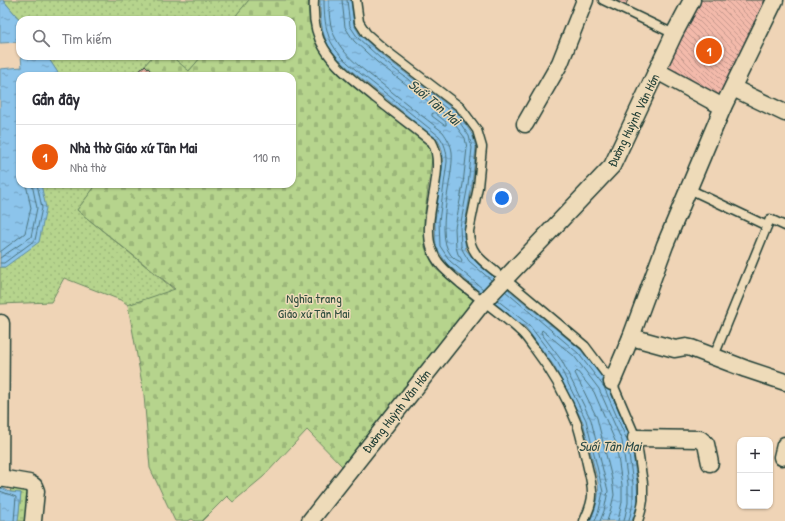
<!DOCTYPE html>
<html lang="vi">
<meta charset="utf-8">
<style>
body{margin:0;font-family:"Patrick Hand",sans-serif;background:#f7f7f7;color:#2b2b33}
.controls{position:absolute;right:12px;bottom:12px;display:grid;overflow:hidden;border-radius:8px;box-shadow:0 1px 3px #0004}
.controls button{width:36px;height:36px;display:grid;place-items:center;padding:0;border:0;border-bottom:1px solid #e1e1e2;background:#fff;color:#2b2b33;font:20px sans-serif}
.you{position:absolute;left:502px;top:198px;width:14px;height:14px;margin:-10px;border:3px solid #fff;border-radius:50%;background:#1a73e8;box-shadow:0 0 0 6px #1a73e833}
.badge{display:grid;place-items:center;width:26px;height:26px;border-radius:50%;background:#ea580c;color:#fff;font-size:13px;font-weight:700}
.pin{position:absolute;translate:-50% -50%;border:2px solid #fff;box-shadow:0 1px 4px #0006}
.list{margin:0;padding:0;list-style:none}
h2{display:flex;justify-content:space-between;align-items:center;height:52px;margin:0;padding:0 16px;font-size:17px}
h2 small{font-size:13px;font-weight:400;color:#7c7c81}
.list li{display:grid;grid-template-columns:26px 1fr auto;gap:12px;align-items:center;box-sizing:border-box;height:64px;padding:0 16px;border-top:1px solid #e1e1e2}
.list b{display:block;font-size:15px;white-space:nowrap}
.list p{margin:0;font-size:13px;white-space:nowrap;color:#7c7c81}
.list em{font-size:13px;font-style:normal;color:#7c7c81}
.icon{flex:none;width:22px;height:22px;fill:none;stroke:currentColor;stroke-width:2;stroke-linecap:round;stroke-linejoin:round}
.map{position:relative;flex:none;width:785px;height:521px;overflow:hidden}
.search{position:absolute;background:#fff;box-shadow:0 1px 3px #0004;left:16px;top:16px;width:280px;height:44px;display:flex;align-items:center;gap:10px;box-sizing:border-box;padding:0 14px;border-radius:12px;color:#7c7c81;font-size:15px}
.panel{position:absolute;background:#fff;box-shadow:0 1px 3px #0004;left:16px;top:72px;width:280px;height:116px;border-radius:12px}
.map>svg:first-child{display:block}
</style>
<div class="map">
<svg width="785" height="521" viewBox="0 0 785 521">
<defs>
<pattern id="grass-dots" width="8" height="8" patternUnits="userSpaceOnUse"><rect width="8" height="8" fill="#b6d48d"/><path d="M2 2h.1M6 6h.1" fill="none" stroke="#9cb77a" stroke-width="1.8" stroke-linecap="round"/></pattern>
<pattern id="cemetery-stones" width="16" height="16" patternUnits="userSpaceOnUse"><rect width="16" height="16" fill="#b6d48d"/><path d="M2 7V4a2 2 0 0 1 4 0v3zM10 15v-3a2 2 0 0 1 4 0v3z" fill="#9cb77a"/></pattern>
<pattern id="water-ripples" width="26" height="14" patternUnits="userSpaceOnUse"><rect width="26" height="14" fill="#8cc4eb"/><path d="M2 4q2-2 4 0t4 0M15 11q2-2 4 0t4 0" fill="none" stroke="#72a0bf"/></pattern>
<pattern id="building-back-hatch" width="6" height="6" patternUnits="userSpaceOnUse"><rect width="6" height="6" fill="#f3baab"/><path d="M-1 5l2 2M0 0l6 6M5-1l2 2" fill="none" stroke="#c4988c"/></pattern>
</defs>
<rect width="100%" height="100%" fill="#efd4b6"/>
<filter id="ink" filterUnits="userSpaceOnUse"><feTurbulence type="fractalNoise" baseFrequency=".025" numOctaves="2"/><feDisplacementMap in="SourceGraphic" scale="8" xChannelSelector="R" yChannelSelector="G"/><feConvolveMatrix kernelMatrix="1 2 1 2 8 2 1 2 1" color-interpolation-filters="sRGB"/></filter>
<g filter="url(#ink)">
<!-- grass -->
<g fill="url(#grass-dots)" stroke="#6a8860">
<path d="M3 0H249L232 20H20Z"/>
<path d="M47 56H153L135 76H60Z"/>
<path d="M171 56H202L189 71Z"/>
<path d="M41 184H97L77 210 175 290 128 305 123 301 64 278 51 302 0 304V267H5Z"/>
<path d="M12 486 26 487 30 495 26 521H18L21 493 10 492Z"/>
</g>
<!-- cemetery -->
<path fill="url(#cemetery-stones)" stroke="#6a8860" d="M249 0H309C305 49 337 74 372 101 390 116 409 131 427 145L431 150 432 159 424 219 425 247 428 255 436 269 475 302 344 468 307 430 263 477 233 502 227 496 202 521H195L192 519 188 521H175L150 468 144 395 128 305 175 289 77 210 97 184H292V76H135L153 56H171L189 71 202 56H292V20H232Z"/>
<!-- water -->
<g fill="url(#water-ripples)" stroke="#608ea2">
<path d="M0 0H3L20 20V42L0 43Z"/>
<path d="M320 0H351L354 25 360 35 382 55 457 112 472 134 476 147 472 185 464 228V236L466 250 478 264 581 350 607 384 631 439 637 483 638 503 632 521H590C596 508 600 496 598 482L583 422 554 366 526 328 482 294 447 264 436 247 435 221 443 161C443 152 442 147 437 139 417 124 398 108 379 93 362 79 340 64 328 45 321 31 320 15 320 0Z"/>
<path d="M21 56H47L60 76H20V184H41L46 208 39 242 5 267H0V69L22 67Z"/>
<path d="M0 487 10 492 21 493 18 521H0Z"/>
</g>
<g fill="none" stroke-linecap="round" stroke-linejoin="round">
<!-- shore -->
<g stroke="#4b737d" stroke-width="1">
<path d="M324 0C324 14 325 29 331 42 341 61 363 75 379 88 399 104 419 120 439 136 445 144 447 151 447 162L439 221 440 246 450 261 483 289"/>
<path d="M329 0C329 13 329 27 336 39 345 57 366 72 382 84 402 100 422 116 443 132 447 138 451 144 452 152 455 178 427 251 461 262L462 260 458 254 456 247 455 228 463 184 467 148 465 138 450 118 377 62 354 41 345 27 342 0"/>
<path d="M347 0 350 26 358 38 380 58 454 114 469 136 472 148 468 185 460 227 461 246 463 251 469 261 491 280"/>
<path d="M435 113 446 122V125H444L432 116V114Z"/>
<path d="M0 252 25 233 31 208 26 184"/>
<path d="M0 258 31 237 37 208 32 184"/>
<path d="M0 263H4L35 240 42 208 37 184"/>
<path d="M505 291 578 353 604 387 627 440 633 484V503L629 521"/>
<path d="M497 300 529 325 558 363 586 420 603 492 599 510 595 521"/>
<path d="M0 491 16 497 14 521"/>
<path d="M600 521 604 511 608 491 591 420 562 361 541 333 542 330 574 356 599 389 622 441 628 484V503L624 521"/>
<path d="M607 521 610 512 614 495 612 479 597 418 575 373 577 371 594 392 616 443 622 485V502L618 521"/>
</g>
</g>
<!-- building -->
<g fill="url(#building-back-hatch)" stroke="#1f3d34">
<path d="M612 0H628L625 6Z"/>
<path d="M698 0H769L721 99 665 69Z"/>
<path d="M145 65 156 76H135Z"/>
</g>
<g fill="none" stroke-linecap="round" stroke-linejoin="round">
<!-- lane casing -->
<g stroke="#1f3d34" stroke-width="11">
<g id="lane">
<path d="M314 0C313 16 315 34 324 48 336 68 356 82 374 97 393 112 413 127 432 142 448 170 420 218 432 250 437 265 450 274 461 284 481 300 502 314 520 331 526 336 529 342 534 348 551 370 567 398 577 424 581 435 583 448 586 459 588 470 592 481 592 492 593 502 588 512 584 521"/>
<path d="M356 0 359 22 366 33 384 49 460 107 477 130 482 147 478 187 469 231C469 252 481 260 496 272"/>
<path d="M603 0 674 34"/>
<path d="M689 189 767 226"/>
<path d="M504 278 585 346 612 382 636 438 643 483V500L641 511 638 521"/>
<path d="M714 356 770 219 785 226"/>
</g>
</g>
<!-- street casing -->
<g stroke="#1f3d34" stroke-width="19">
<g id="street">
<path d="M657 71 723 107"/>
<path d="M733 88 785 113"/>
<path d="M525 124 560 63 585 0"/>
<path d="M631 337 675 349 686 347 691 348 746 369 785 382"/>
<path d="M612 382 631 337 665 245 723 107 775 0"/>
<path d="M636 438 700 439 706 444 710 463"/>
<path d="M782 457 785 445"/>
<path d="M0 478 29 483 34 486 36 491 33 521"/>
<path d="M0 479 1 323"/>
<path d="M310 521 483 302 612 166 674 34 692 0"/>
</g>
</g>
<!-- lane -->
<use href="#lane" stroke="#eedbb9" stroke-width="8"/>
<!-- street -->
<use href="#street" stroke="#eedbb9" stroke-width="16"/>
</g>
</g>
<g text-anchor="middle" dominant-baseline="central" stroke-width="3" stroke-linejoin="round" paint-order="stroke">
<!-- street labels -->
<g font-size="13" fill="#1f3d34" stroke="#eedbb9">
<text transform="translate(633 120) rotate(-64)">Đường Huỳnh Văn Hớn</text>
<text transform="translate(396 411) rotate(-52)">Đường Huỳnh Văn Hớn</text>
</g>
<!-- park labels -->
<g font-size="13" fill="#2e4c3d" stroke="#eedbb9">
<text x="314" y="298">Nghĩa trang<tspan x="314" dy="15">Giáo xứ Tân Mai</tspan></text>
</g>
<!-- water labels -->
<g font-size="14" font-style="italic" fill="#2a4a46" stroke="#eedbb9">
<text transform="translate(435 102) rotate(40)">Suối Tân Mai</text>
<text x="610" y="445">Suối Tân Mai</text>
</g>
</g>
</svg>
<div class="controls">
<button>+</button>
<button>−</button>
</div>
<div class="you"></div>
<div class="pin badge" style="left:709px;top:51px">1</div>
<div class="search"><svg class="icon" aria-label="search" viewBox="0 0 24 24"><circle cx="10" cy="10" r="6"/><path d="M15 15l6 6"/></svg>Tìm kiếm</div>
<section class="panel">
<h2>Gần đây<small></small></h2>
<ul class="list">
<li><span class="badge">1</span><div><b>Nhà thờ Giáo xứ Tân Mai</b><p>Nhà thờ</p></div><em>110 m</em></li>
</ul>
</section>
</div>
